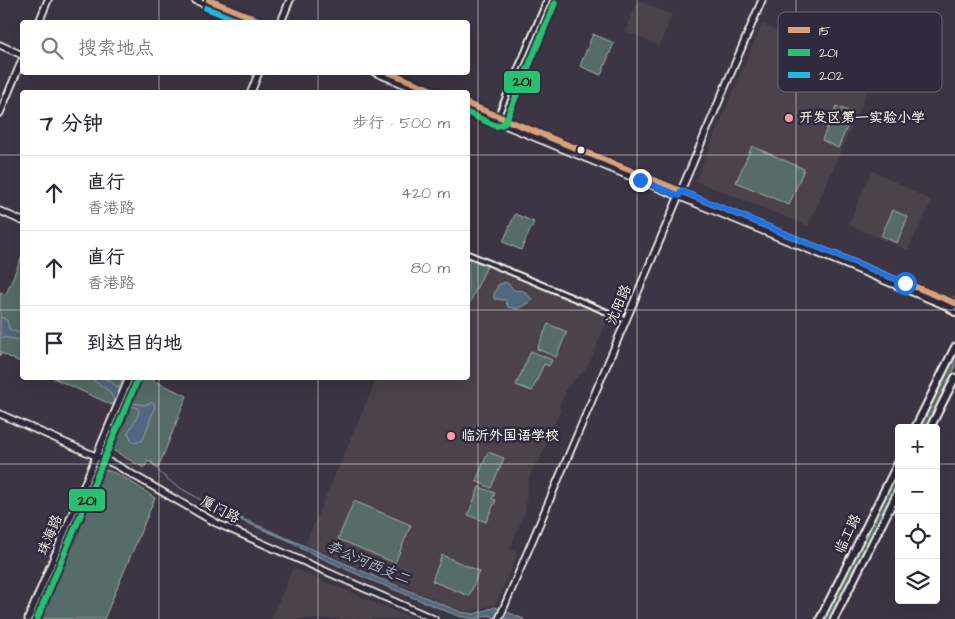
<!DOCTYPE html>
<html lang="zh">
<meta charset="utf-8">
<style>
body{margin:0;font-family:"Architects Daughter","LXGW WenKai TC",sans-serif;background:#f2f2f3;color:#2b2b33}
.controls{position:absolute;right:15px;bottom:15px;display:grid;overflow:hidden;border-radius:5px;box-shadow:0 5px 20px #0002}
.controls button{width:45px;height:45px;display:grid;place-items:center;padding:0;border:0;border-bottom:1px solid #e1e1e2;background:#fff;color:#2b2b33;font:25px sans-serif}
.stop{position:absolute;width:15px;height:15px;margin:-11px;border:4px solid #1a73e8;border-radius:50%;background:#fff}
.stop.end{background:#1a73e8;border-color:#fff;box-shadow:0 1px 5px #0008}
.list{margin:0;padding:0;list-style:none}
h2{display:flex;justify-content:space-between;align-items:center;height:65px;margin:0;padding:0 20px;font-size:21px}
h2 small{font-size:16px;font-weight:400;color:#7c7c81}
.list li{display:grid;grid-template-columns:32px 1fr auto;gap:15px;align-items:center;box-sizing:border-box;height:75px;padding:0 20px;border-top:1px solid #e1e1e2}
.list b{display:block;font-size:19px;white-space:nowrap}
.list p{margin:0;font-size:16px;white-space:nowrap;color:#7c7c81}
.list em{font-size:16px;font-style:normal;color:#7c7c81}
.icon{flex:none;width:28px;height:28px;fill:none;stroke:currentColor;stroke-width:2;stroke-linecap:round;stroke-linejoin:round}
.map{position:relative;flex:none;width:955px;height:619px;overflow:hidden}
.search{position:absolute;background:#fff;box-shadow:0 5px 20px #0002;left:20px;top:20px;width:450px;height:55px;display:flex;align-items:center;gap:12px;box-sizing:border-box;padding:0 18px;border-radius:5px;color:#7c7c81;font-size:19px}
.panel{position:absolute;background:#fff;box-shadow:0 5px 20px #0002;left:20px;top:90px;width:450px;height:290px;border-radius:5px}
.map>svg:first-child{display:block}
</style>
<div class="map">
<svg width="955" height="619" viewBox="0 0 955 619">
<rect width="100%" height="100%" fill="#3c3543"/>
<filter id="ink" filterUnits="userSpaceOnUse"><feTurbulence type="fractalNoise" baseFrequency=".02" numOctaves="2"/><feDisplacementMap in="SourceGraphic" scale="10" xChannelSelector="R" yChannelSelector="G"/><feConvolveMatrix kernelMatrix="1 2 1 2 8 2 1 2 1" color-interpolation-filters="sRGB"/></filter>
<g filter="url(#ink)">
<!-- built -->
<g fill="#4b424b">
<path d="M638 0 672 15 659 46 625 31Z"/>
<path d="M762 24 873 79 808 226 695 181Z"/>
<path d="M872 170 932 201 908 250 848 225Z"/>
<path d="M468 258 609 317 590 362 583 372 568 386 559 408 561 409 538 464 535 463 528 482 525 512 510 549 518 553 496 604 470 612 461 610 388 580 305 544 377 378H468Z"/>
<path d="M293 568 402 614 413 619H271Z"/>
</g>
<!-- green -->
<g fill="#576c67" stroke="#a6aea8">
<path d="M593 34 614 43 601 75 580 66Z"/>
<path d="M836 106 853 113 838 148 822 140Z"/>
<path d="M752 146 804 169 789 205 736 182Z"/>
<path d="M893 210 908 217 897 243 881 236Z"/>
<path d="M515 214 534 222 521 250 503 242Z"/>
<path d="M22 256V363L1 353 0 356V292L6 294Z"/>
<path d="M468 258 487 266 468 306Z"/>
<path d="M548 324 567 332 556 357 537 349Z"/>
<path d="M531 351 552 360 549 366 544 364 532 391 516 385Z"/>
<path d="M955 357V368L925 428H920Z"/>
<path d="M53 378H123L112 405Z"/>
<path d="M136 378H148L187 396 158 468 148 461 144 468 107 447Z"/>
<path d="M488 452 504 458 491 488 476 481Z"/>
<path d="M95 469C116 468 138 487 155 498L104 619H32Z"/>
<path d="M899 470V480L829 619H824Z"/>
<path d="M479 487 495 493 492 499 496 500 486 522 468 515Z"/>
<path d="M354 501 411 525 395 563 338 539Z"/>
<path d="M442 555 479 571 469 596 432 581Z"/>
</g>
<!-- water -->
<g fill="#52687e" stroke="#939fa8">
<path d="M505 282 509 284 514 290 524 291 532 299 531 301 518 309 508 307 505 300 494 299V294L498 285Z"/>
<path d="M0 317 7 320 9 329 22 335V340L0 337Z"/>
<path d="M90 378C94 378 102 377 106 379 110 380 131 399 133 403L144 405 153 402 155 406 143 440 135 443 132 441 128 433C131 425 139 418 139 410L136 407 125 405 114 400 109 391Z"/>
<path d="M218 508 376 577 461 612 474 614 495 607 524 619H497L489 615 476 619 458 616 361 576 302 549 292 542 217 510Z"/>
</g>
<g fill="none" stroke-linecap="round" stroke-linejoin="round">
<!-- stream -->
<path stroke="#939fa8" stroke-width="1" d="M151 460C161 480 185 490 203 501"/>
<!-- street casing -->
<g stroke="#f4f1e8" stroke-width="8">
<g id="street">
<path d="M497 118 547 0"/>
<path d="M468 254 626 320"/>
</g>
</g>
<!-- secondary casing -->
<g stroke="#f4f1e8" stroke-width="9">
<g id="secondary">
<path d="M195 0 250 22"/>
<path d="M209 0 263 22"/>
<path d="M39 22 48 0"/>
<path d="M281 22 290 0"/>
<path d="M0 45 22 55"/>
<path d="M374 72 423 92"/>
<path d="M387 72 437 92"/>
<path d="M251 92 259 72"/>
<path d="M468 104 951 301"/>
<path d="M468 110 949 307"/>
<path d="M0 113 22 60"/>
<path d="M0 211 22 221"/>
<path d="M0 414 116 465 216 523 434 619"/>
<path d="M28 619 129 378"/>
<path d="M499 619 762 0"/>
</g>
</g>
<!-- primary casing -->
<g stroke="#f4f1e8" stroke-width="10">
<g id="primary">
<path d="M948 301 955 302"/>
<path d="M946 305 955 312"/>
<path d="M915 428 955 347"/>
<path d="M930 428 955 378"/>
<path d="M820 619 899 461"/>
<path d="M834 619 899 490"/>
</g>
</g>
<!-- street -->
<use href="#street" stroke="#2f2a3d" stroke-width="4"/>
<!-- secondary -->
<use href="#secondary" stroke="#2f2a3d" stroke-width="5.5"/>
<!-- primary -->
<use href="#primary" stroke="#2f2a3d" stroke-width="6"/>
<!-- bus-1 casing -->
<g stroke="#2f2a3d" stroke-width="10">
<g id="bus-1">
<path d="M209 0 263 22"/>
<path d="M388 72 437 92"/>
<path d="M468 104 955 303"/>
</g>
</g>
<!-- bus-2 casing -->
<g stroke="#2f2a3d" stroke-width="10">
<g id="bus-2">
<path d="M468 113 496 126 501 125 505 123 555 3"/>
<path d="M37 619 137 381"/>
</g>
</g>
<!-- bus-3 casing -->
<g stroke="#2f2a3d" stroke-width="10">
<path id="bus-3" d="M206 8 241 22"/>
</g>
<!-- bus-1 -->
<use href="#bus-1" stroke="#d9a179" stroke-width="6"/>
<!-- bus-2 -->
<use href="#bus-2" stroke="#26c172" stroke-width="6"/>
<!-- bus-3 -->
<use href="#bus-3" stroke="#20b9da" stroke-width="6"/>
</g>
</g>
<g fill="none" stroke-linecap="round" stroke-linejoin="round" filter="url(#ink)">
<!-- route -->
<path stroke="#1a73e8" stroke-width="6" d="M640 180 679 196 681 191 905 283"/>
</g>
<!-- grid -->
<path fill="none" stroke="#f4f1e8" stroke-width="1" stroke-opacity="0.55" d="M159 0V22M318 0V22M478 0V619M637 0V619M796 0V619M159 72V92M318 72V92M0 155H22M468 155H955M0 310H22M468 310H955M159 378V619M318 378V619M0 464H899M936 464H955"/>
<!-- markers -->
<g fill="#ff9aa2" stroke="#2f2a3d" stroke-width="2">
<circle cx="789" cy="118" r="5"/>
<circle cx="451" cy="436" r="5"/>
</g>
<circle fill="#f4f1e8" stroke="#2f2a3d" stroke-width="2" cx="581" cy="150" r="4.5"/>
<g text-anchor="middle" dominant-baseline="central" stroke-width="5" stroke-linejoin="round" paint-order="stroke">
<!-- poi labels -->
<g font-size="14" font-weight="bold" fill="#f4f1e8" stroke="#2f2a3d" text-anchor="start">
<text x="799" y="118">开发区第一实验小学</text>
<text x="461" y="436">临沂外国语学校</text>
</g>
<!-- street labels -->
<g font-size="14" fill="#f4f1e8" stroke="#2f2a3d">
<text transform="translate(619 305) rotate(-67)">沈阳路</text>
<text transform="translate(220 510) rotate(27)">厦门路</text>
<text transform="translate(848 534) rotate(-64)">临工路</text>
<text transform="translate(50 535) rotate(-67)">珠海路</text>
</g>
<!-- water labels -->
<g font-size="15" font-style="italic" fill="#b3babe" stroke="#2f2a3d">
<text transform="translate(368 563) rotate(23)">李公河西支二</text>
</g>
</g>
<!-- legend -->
<rect x="778" y="12" width="164" height="80" rx="8" fill="#2f2a3d" stroke="#6a6670" stroke-width="1"/>
<rect x="788" y="27" width="22" height="6" fill="#d9a179"/>
<rect x="788" y="49" width="22" height="7" fill="#26c172"/>
<rect x="788" y="72" width="22" height="6" fill="#20b9da"/>
<g font-size="14" fill="#f4f1e8">
<text x="819" y="35">15</text>
<text x="819" y="57">201</text>
<text x="819" y="80">202</text>
</g>
<g stroke="#2f2a3d" stroke-width="2">
<rect x="503" y="70" width="38" height="24" rx="5" fill="#26c172"/>
<rect x="68" y="488" width="38" height="24" rx="5" fill="#26c172"/>
</g>
<g font-size="14" text-anchor="middle" font-weight="bold" fill="#111">
<text x="522" y="86">201</text>
<text x="87" y="505">201</text>
</g>
</svg>
<div class="controls">
<button>+</button>
<button>−</button>
<button><svg class="icon" aria-label="locate" viewBox="0 0 24 24"><circle cx="12" cy="12" r="6"/><path d="M12 2v4M12 18v4M2 12h4M18 12h4"/></svg></button>
<button><svg class="icon" aria-label="layers" viewBox="0 0 24 24"><path d="M12 4l9 5-9 5-9-5zM3 14l9 5 9-5"/></svg></button>
</div>
<div class="stop" style="left:905px;top:283px"></div>
<div class="stop end" style="left:640px;top:180px"></div>
<div class="search"><svg class="icon" aria-label="search" viewBox="0 0 24 24"><circle cx="10" cy="10" r="6"/><path d="M15 15l6 6"/></svg>搜索地点</div>
<section class="panel">
<h2>7 分钟<small>步行 · 500 m</small></h2>
<ul class="list">
<li><svg class="icon" aria-label="ahead" viewBox="0 0 24 24"><path d="M12 20V5M6 11l6-6 6 6"/></svg><div><b>直行</b><p>香港路</p></div><em>420 m</em></li>
<li><svg class="icon" aria-label="ahead" viewBox="0 0 24 24"><path d="M12 20V5M6 11l6-6 6 6"/></svg><div><b>直行</b><p>香港路</p></div><em>80 m</em></li>
<li><svg class="icon" aria-label="arrive" viewBox="0 0 24 24"><path d="M6 21V4h12l-3 4 3 4H6"/></svg><div><b>到达目的地</b></div></li>
</ul>
</section>
</div>
